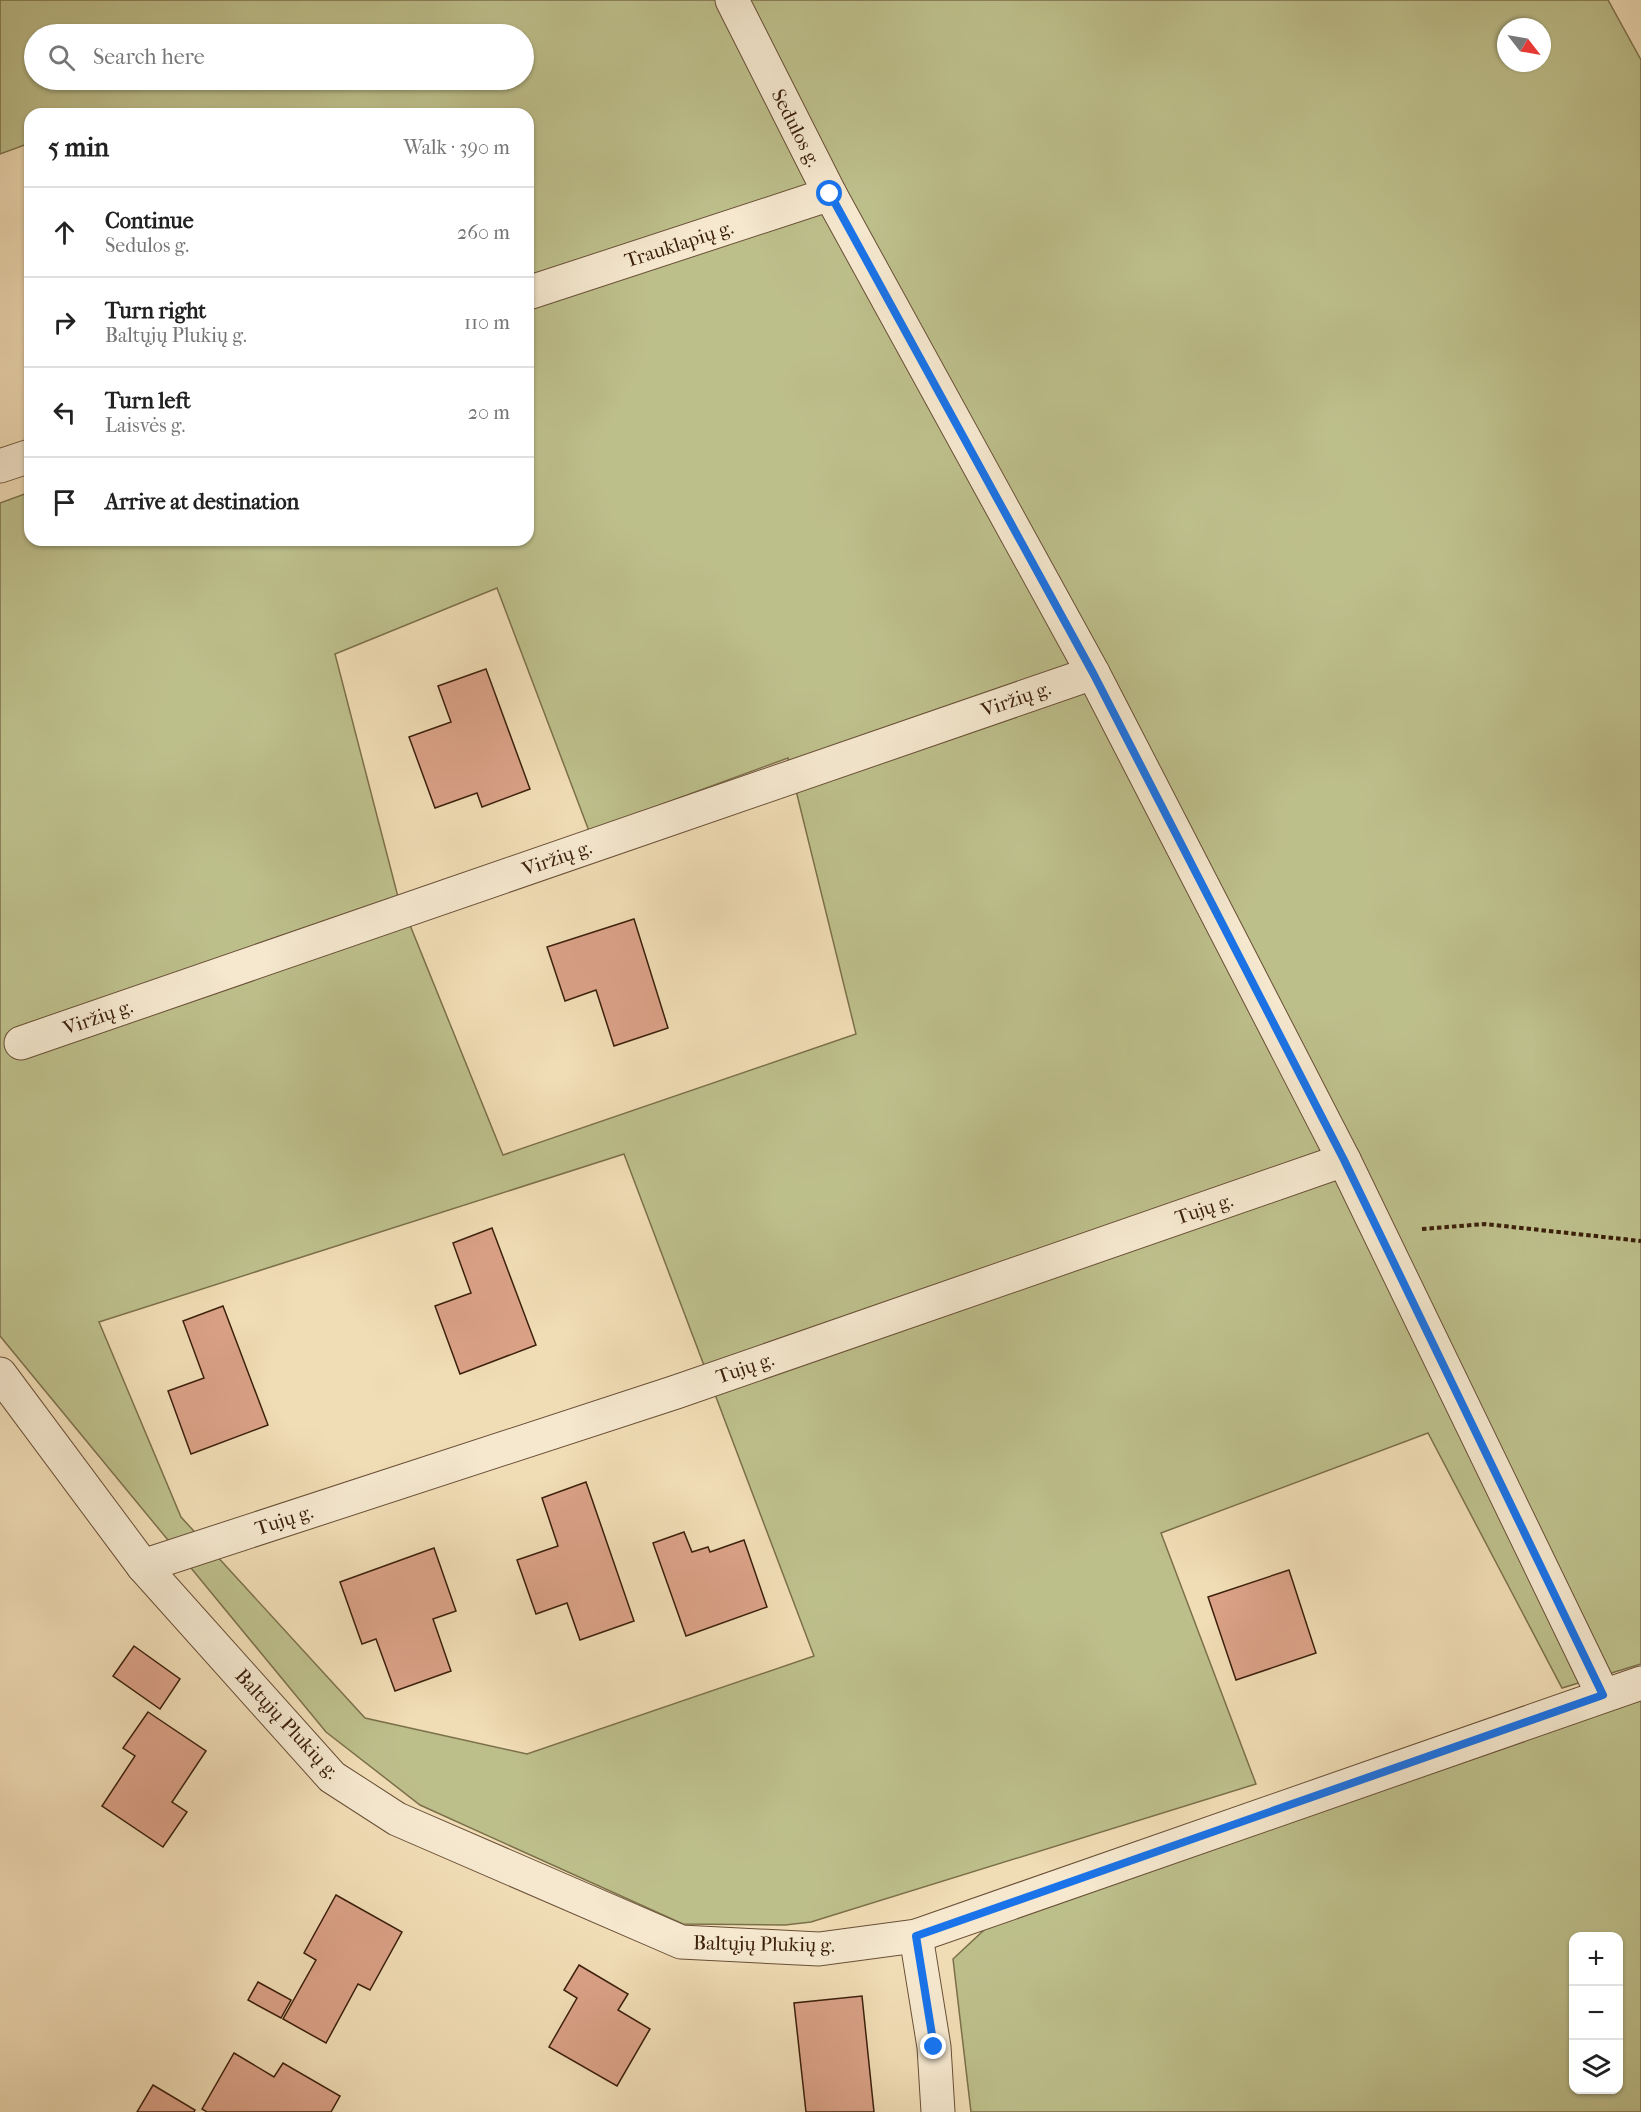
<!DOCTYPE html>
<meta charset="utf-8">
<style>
body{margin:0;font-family:"IM FELL French Canon",serif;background:#f2f2f2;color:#222}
.controls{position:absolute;right:18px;bottom:18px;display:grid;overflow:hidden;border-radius:12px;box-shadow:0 2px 4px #0004}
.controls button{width:54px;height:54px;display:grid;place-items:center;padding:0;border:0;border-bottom:2px solid #e0e0e0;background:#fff;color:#222;font:30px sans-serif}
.compass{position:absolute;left:1497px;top:18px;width:54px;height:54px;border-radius:50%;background:#fff;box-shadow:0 2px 4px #0004;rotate:121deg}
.stop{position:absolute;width:18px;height:18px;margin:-14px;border:4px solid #1a73e8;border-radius:50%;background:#fff}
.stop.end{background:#1a73e8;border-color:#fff;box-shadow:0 2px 6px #0008}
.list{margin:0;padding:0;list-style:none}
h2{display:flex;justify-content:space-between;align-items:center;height:78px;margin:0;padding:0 24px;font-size:26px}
h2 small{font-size:20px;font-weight:400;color:#767676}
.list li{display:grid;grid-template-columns:39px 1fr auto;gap:18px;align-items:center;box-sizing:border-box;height:90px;padding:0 24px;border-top:2px solid #e0e0e0}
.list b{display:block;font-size:22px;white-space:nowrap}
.list p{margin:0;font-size:20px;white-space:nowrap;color:#767676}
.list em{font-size:20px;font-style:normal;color:#767676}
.icon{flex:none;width:33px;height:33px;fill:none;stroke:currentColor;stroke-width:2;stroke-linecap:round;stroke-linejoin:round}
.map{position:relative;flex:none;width:1641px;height:2112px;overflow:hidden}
.search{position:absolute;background:#fff;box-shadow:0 2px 4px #0004;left:24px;top:24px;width:510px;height:66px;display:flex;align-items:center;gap:15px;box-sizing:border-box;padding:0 21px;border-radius:33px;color:#767676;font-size:22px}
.panel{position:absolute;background:#fff;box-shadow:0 2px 4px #0004;left:24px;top:108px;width:510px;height:438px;border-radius:18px}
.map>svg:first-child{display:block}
</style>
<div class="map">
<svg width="1641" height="2112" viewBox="0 0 1641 2112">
<rect width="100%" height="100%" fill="#f0dcb5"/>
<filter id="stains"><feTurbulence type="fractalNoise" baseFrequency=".00333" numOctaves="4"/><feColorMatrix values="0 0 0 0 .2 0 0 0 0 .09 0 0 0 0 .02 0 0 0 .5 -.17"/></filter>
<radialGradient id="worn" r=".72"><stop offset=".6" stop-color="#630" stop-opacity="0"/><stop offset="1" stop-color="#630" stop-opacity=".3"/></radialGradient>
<!-- green -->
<g fill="#bdbf8b" stroke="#7c704b" stroke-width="1.5" fill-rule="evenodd">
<path d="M0 0H1608L1641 60V1664L1562 1688 1428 1433 1161 1533 1256 1784 811 1922 785 1925 683 1924 420 1805 326 1732 0 1336V503L30 492V540H528V114H30V143L0 154ZM1506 27H1542V63H1506ZM34 34H524V80H34ZM497 588 589 831 788 758 856 1034 503 1155 397 893 335 654ZM624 1154 814 1656 527 1754 365 1718 181 1517 99 1322Z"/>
<path d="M1641 1699V2112H971L953 1959 997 1918ZM1574 1936H1618V2090H1574Z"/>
</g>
<!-- building -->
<g fill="#daa187" stroke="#3c200b" stroke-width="1.5">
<path d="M486 669 530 789 482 807 477 793 435 808 409 737 451 722 438 686Z"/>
<path d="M634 919 668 1028 614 1046 596 990 565 1001 547 947Z"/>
<path d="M492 1228 536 1345 460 1374 435 1306 471 1293 453 1243Z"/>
<path d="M223 1306 268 1425 191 1454 168 1391 204 1378 183 1321Z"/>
<path d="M586 1482 634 1621 580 1640 567 1603 536 1614 517 1560 558 1546 542 1498Z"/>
<path d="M684 1532 692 1552 708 1547 710 1552 744 1540 767 1607 686 1636 653 1543Z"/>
<path d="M434 1548 456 1611 433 1619 451 1671 395 1691 376 1639 362 1644 340 1582Z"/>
<path d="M1289 1570 1316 1653 1236 1680 1208 1597Z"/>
<path d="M134 1646 180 1679 160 1709 113 1676Z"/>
<path d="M148 1712 206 1751 172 1802 187 1812 163 1847 102 1806 135 1756 123 1748Z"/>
<path d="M336 1895 402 1932 370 1990 358 1984 326 2043 283 2019 316 1960 304 1953Z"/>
<path d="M579 1965 628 1994 618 2010 650 2029 617 2086 549 2047 577 1998 564 1990Z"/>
<path d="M258 1982 291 2000 281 2018 248 2000Z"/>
<path d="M862 1996 874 2112H806L794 2003Z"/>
<path d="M234 2053 274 2077 283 2063 340 2096 331 2112H207L202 2109Z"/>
<path d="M153 2085 195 2110 194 2112H137Z"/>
</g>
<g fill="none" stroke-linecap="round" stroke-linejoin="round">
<!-- minor casing -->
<g stroke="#694f36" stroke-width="35">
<g id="minor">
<path d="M732 0 830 194 1093 673 1344 1160 1603 1695"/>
<path d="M528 293 830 194"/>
<path d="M0 466 30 456"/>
<path d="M21 1043 1093 673"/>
<path d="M0 1374 143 1566 332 1777 397 1819 681 1942 819 1949 916 1936 1641 1683"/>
<path d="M143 1566 676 1392 1344 1160"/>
<path d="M916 1936 934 2047 938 2112"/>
</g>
</g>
<!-- path -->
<path stroke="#3c200b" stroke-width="4" stroke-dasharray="4.5 3" stroke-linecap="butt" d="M1422 1229 1485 1224 1641 1241"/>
<!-- minor -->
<use href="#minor" stroke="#f5e8cf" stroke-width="33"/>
</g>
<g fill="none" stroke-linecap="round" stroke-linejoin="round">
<!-- route -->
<path stroke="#1a73e8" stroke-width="8" d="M830 194 1093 673 1344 1160 1603 1695 916 1936 934 2047"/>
</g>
<g text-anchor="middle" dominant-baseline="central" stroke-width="5" stroke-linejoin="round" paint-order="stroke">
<!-- street labels -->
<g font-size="20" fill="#3c200b" stroke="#f5e8cf">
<text transform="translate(796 128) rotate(63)">Sedulos g.</text>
<text transform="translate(679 244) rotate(-18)">Trauklapių g.</text>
<text transform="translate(1016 699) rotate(-19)">Viržių g.</text>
<text transform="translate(557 858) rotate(-19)">Viržių g.</text>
<text transform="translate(98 1017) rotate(-19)">Viržių g.</text>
<text transform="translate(1204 1209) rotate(-19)">Tujų g.</text>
<text transform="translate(745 1368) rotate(-19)">Tujų g.</text>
<text transform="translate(284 1520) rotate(-18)">Tujų g.</text>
<text transform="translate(287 1724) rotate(47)">Baltųjų Plukių g.</text>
<text transform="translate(764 1944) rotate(1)">Baltųjų Plukių g.</text>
</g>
</g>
<rect width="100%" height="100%" filter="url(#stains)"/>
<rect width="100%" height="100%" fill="url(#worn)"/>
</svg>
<div class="controls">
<button>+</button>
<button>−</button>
<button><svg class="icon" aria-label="layers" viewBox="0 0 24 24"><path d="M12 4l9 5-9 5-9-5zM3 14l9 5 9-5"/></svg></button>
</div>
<svg class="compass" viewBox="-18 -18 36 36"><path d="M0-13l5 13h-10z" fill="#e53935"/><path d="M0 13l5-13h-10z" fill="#767676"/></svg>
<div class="stop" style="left:830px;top:194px"></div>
<div class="stop end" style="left:934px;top:2047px"></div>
<div class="search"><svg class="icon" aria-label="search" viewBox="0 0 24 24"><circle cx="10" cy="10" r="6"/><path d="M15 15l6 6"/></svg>Search here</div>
<section class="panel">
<h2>5 min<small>Walk · 390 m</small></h2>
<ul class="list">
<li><svg class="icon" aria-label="ahead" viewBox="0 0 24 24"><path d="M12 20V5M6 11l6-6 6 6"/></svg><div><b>Continue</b><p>Sedulos g.</p></div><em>260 m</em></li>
<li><svg class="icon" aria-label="right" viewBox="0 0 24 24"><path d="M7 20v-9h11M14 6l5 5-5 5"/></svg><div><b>Turn right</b><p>Baltųjų Plukių g.</p></div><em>110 m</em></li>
<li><svg class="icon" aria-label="left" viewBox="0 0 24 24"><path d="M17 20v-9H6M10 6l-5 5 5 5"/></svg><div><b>Turn left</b><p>Laisvės g.</p></div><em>20 m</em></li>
<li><svg class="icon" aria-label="arrive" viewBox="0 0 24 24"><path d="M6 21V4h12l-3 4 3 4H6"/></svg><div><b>Arrive at destination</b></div></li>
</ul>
</section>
</div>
